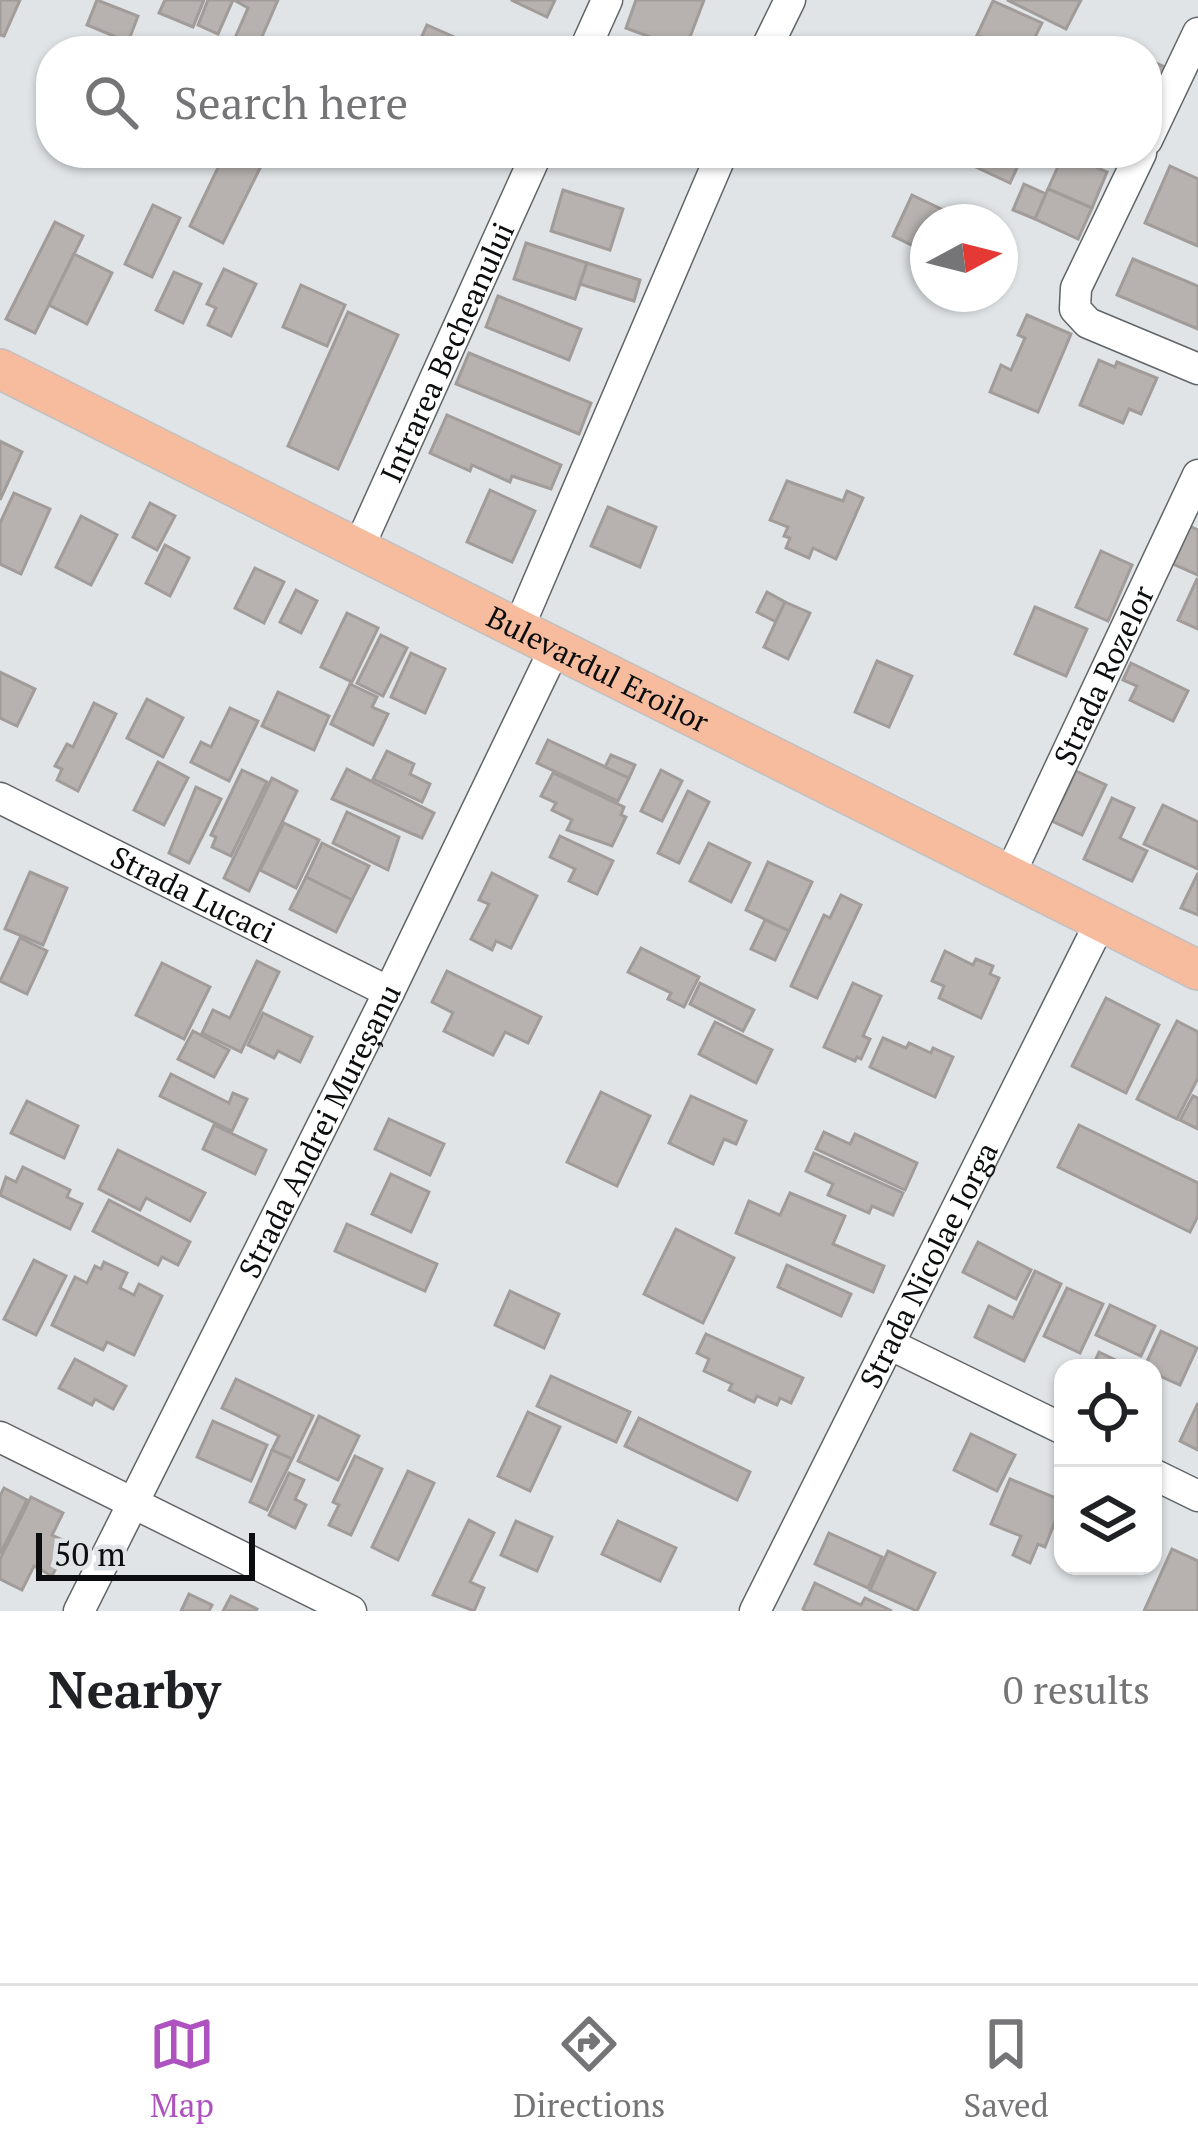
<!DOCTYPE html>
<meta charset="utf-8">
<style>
body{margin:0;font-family:"PT Serif",serif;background:#f2f2f2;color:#202124}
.controls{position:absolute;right:36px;bottom:36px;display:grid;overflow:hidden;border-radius:24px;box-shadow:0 3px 9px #0004}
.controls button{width:108px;height:108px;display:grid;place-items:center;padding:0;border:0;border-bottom:3px solid #e0e0e0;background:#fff;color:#202124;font:60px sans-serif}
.compass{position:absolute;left:910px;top:204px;width:108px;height:108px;border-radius:50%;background:#fff;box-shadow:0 3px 9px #0004;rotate:83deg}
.scale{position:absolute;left:36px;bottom:30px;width:219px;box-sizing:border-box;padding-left:12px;border:6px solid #0b0d0e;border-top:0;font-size:33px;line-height:42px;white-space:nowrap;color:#0b0d0e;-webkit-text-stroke:9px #e0e4e7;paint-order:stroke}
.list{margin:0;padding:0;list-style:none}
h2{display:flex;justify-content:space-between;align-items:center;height:156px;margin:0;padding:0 48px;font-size:51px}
h2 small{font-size:39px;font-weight:400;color:#757577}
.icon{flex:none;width:66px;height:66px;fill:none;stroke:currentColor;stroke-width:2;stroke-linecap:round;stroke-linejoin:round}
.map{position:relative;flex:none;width:1198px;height:1611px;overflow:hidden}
.search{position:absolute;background:#fff;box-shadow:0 3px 9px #0004;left:36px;right:36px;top:36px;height:132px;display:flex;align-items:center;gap:30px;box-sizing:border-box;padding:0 42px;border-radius:48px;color:#757577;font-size:45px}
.sheet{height:372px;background:#fff}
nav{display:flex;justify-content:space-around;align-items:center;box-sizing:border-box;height:168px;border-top:3px solid #e0e0e0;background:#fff;font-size:33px;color:#757577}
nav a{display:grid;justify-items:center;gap:6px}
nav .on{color:#ad52be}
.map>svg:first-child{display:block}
</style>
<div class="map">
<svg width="1198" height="1611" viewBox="0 0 1198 1611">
<rect width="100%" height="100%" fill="#e0e4e7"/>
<!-- building -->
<g fill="#b7b2b0" stroke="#a19c9a" stroke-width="3">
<path d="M0 0H20L4 36 0 35Z"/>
<path d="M97 0 138 16 128 42 87 25Z"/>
<path d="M165 0H204L193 27 159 13Z"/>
<path d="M208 0H233L218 34 198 25Z"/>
<path d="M278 0 257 48 235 38 248 8 234 0Z"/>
<path d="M511 0H555L547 17Z"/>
<path d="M636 0H704L685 50 626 28Z"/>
<path d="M1007 0H1081L1066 29Z"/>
<path d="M993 1 1042 23 1028 51H1011L977 35Z"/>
<path d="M427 25 468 43 465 51H415Z"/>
<path d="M1147 59 1167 68 1147 110Z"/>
<path d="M225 153H254L265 158 223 243 190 226Z"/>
<path d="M946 153H1024L1010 183Z"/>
<path d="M1064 153 1107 172 1092 208 1048 189Z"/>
<path d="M1170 166 1198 179V246L1145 223Z"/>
<path d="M1024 184 1046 194 1035 219 1013 210Z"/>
<path d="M1048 189 1092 208 1078 239 1035 219Z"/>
<path d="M563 190 623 209 610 250 551 231Z"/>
<path d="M912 195 958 217 956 222H928V253L893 236Z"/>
<path d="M153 205 180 218 152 277 125 264Z"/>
<path d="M55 222 83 236 35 333 6 319Z"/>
<path d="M526 243 587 263 575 299 514 279Z"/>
<path d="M74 254 112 273 87 324 49 305Z"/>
<path d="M1133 259 1198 286V329L1117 295Z"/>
<path d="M587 263 640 280 634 301 580 284Z"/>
<path d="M224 269 256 284 231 336 208 325 216 308 207 304Z"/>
<path d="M174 272 201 284 183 323 156 310Z"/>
<path d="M301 285 345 305 327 346 283 327Z"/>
<path d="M498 296 581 329 569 360 486 327Z"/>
<path d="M348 312 398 335 338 469 288 446Z"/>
<path d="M1027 315 1071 334 1038 412 990 392 1001 365 1011 370 1025 338 1018 335Z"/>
<path d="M469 353 591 403 579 434 456 384Z"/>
<path d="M1099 360 1115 367 1117 362 1157 378 1141 414 1129 409 1123 423 1080 405Z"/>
<path d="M447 415 561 465 551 489 512 476 510 482 472 465 470 471 430 453Z"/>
<path d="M0 441 22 452 0 500Z"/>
<path d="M787 481 843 501 847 491 863 498 836 559 813 548 809 558 786 548 790 538 784 536 788 527 770 520Z"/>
<path d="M490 490 535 511 512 562 467 542Z"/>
<path d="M14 493 50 509 21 574 0 564V523Z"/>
<path d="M150 503 175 516 157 550 133 537Z"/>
<path d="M608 507 656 527 640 567 591 546Z"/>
<path d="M81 516 117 535 91 585 56 567Z"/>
<path d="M1189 526 1198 530V575L1173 564Z"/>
<path d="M165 545 189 558 170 596 146 583Z"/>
<path d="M1101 551 1132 565 1108 621 1076 607Z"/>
<path d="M255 568 284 582 264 623 235 608Z"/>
<path d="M1197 579H1198V629L1178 620Z"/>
<path d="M296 590 317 601 301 633 280 622Z"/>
<path d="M767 592 785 602 776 622 757 612Z"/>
<path d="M785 602 810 613 788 659 764 647Z"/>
<path d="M1035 607 1087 629 1066 676 1015 654Z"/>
<path d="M347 613 378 628 352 682 321 667Z"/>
<path d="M381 635 407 648 383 696 357 683Z"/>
<path d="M411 653 445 669 425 713 391 697Z"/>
<path d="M877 661 912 676 889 727 855 712Z"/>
<path d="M1131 663 1188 691 1173 721 1130 700 1137 686 1123 680Z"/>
<path d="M0 672 35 689 17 726 0 718Z"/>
<path d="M350 684 377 697 372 707 388 714 373 745 331 724Z"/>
<path d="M278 692 329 716 314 750 262 726Z"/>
<path d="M147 699 183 718 163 757 127 738Z"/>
<path d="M94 703 116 714 78 791 57 780 62 769 55 766 67 744 73 747Z"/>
<path d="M230 708 258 721 229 781 191 762 201 742 211 747Z"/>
<path d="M548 740 629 778 618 801 537 763Z"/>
<path d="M387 751 414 764 410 774 430 784 422 802 373 779Z"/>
<path d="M611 755 635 765 629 778 605 767Z"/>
<path d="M158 762 188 778 164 825 134 810Z"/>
<path d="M347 769 434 813 422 838 332 799Z"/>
<path d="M242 770 267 782 231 856 212 847 216 837 211 835Z"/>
<path d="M661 770 682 781 662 821 641 811Z"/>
<path d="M1076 771 1106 785 1082 835 1052 821Z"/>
<path d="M553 773 624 807 621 815 626 817 612 846 567 830 572 820 552 810 556 803 541 796Z"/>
<path d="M272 778 297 791 249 891 224 878Z"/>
<path d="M196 787 221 799 189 863 169 853Z"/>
<path d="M688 791 709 802 679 863 658 853Z"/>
<path d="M1112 798 1134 808 1120 838 1147 851 1132 881 1084 859Z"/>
<path d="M1163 805 1198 822V869L1144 844Z"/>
<path d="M347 812 399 837 388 870 333 843Z"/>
<path d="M284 823 319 840 296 888 260 870Z"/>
<path d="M560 836 613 861 597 894 569 881 575 869 550 857Z"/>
<path d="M322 843 369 866 352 900 306 877Z"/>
<path d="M709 843 750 863 731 902 690 881Z"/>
<path d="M768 862 812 882 789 931 746 910Z"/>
<path d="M30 872 67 888 43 945 5 929Z"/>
<path d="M492 873 537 896 511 948 496 941 492 950 471 939 489 904 479 900Z"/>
<path d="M1198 873V915L1181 908Z"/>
<path d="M306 877 352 900 336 932 290 909Z"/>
<path d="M841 895 861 905 817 998 791 986 824 915 830 918Z"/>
<path d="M765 920 789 931 775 960 751 949Z"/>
<path d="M20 938 47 951 27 994 0 981Z"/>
<path d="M641 948 699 977 684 1007 668 999 671 993 628 972Z"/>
<path d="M945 951 973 965 976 959 993 966 990 974 999 978 981 1018 939 998 944 986 932 981Z"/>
<path d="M257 961 279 972 241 1052 202 1033 213 1010 230 1018Z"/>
<path d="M162 963 210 987 184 1039 136 1015Z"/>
<path d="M447 971 541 1017 528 1043 505 1032 493 1055 444 1031 453 1013 432 1002Z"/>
<path d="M700 983 754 1010 743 1031 690 1004Z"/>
<path d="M853 983 881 996 863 1036 870 1039 861 1059 857 1057 855 1061 824 1047Z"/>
<path d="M1106 998 1159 1025 1126 1093 1072 1066Z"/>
<path d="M263 1013 312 1037 300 1062 278 1051 274 1058 248 1045Z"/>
<path d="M1177 1021 1198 1032V1078L1177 1119 1137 1099Z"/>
<path d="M715 1022 772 1050 756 1083 699 1054Z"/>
<path d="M193 1031 229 1050 214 1077 178 1059Z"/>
<path d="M883 1038 906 1048 909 1043 931 1053 933 1048 953 1057 935 1097 870 1067Z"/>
<path d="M171 1074 229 1103 233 1093 247 1099 232 1131 160 1096Z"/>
<path d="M601 1092 650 1116 617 1186 567 1162Z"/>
<path d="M691 1096 746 1121 736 1144 724 1139 713 1164 669 1143Z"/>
<path d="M1193 1096 1198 1098V1129L1180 1120Z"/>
<path d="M27 1101 78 1126 64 1158 11 1133Z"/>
<path d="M389 1119 444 1144 430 1175 375 1149Z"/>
<path d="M214 1125 266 1150 255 1174 203 1149Z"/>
<path d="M1079 1125 1198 1183V1216L1190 1232 1058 1167Z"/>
<path d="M824 1132 850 1144 855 1134 917 1163 905 1190 816 1149Z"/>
<path d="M118 1150 205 1193 190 1221 146 1198 140 1210 99 1189Z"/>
<path d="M814 1153 903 1193 893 1215 872 1206 869 1213 828 1195 833 1184 806 1171Z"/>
<path d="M23 1167 70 1190 67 1197 82 1204 70 1229 0 1195 6 1177 16 1182Z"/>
<path d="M391 1174 429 1192 411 1232 372 1214Z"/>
<path d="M790 1193 845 1216 833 1244 884 1266 873 1292 736 1233 749 1201 780 1215Z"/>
<path d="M109 1200 190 1242 178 1265 162 1257 158 1265 93 1231Z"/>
<path d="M347 1224 437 1264 425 1291 335 1251Z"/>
<path d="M676 1229 734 1258 703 1323 644 1294Z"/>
<path d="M978 1242 1031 1270 1016 1299 963 1272Z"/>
<path d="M34 1260 66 1276 36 1335 4 1319Z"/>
<path d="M104 1262 127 1273 120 1288 134 1295 139 1284 162 1296 134 1355 107 1342 103 1350 52 1325 75 1277 87 1283 95 1266 101 1269Z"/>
<path d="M787 1265 851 1294 841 1316 778 1287Z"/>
<path d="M1035 1271 1061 1284 1024 1361 975 1337 989 1306 1013 1318Z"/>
<path d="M1067 1288 1103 1304 1080 1353 1044 1336Z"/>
<path d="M510 1291 559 1314 544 1348 495 1325Z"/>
<path d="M1110 1305 1155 1326 1141 1356 1096 1335Z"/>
<path d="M1161 1331 1197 1348 1180 1385 1153 1373V1368H1144Z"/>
<path d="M706 1334 803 1378 791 1403 780 1398 777 1405 757 1396 754 1402 729 1390 732 1384 704 1371 709 1359 697 1353Z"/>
<path d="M1099 1352 1130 1367V1368H1092Z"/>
<path d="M75 1359 126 1386 113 1409 95 1399 92 1405 59 1388Z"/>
<path d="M551 1376 630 1412 616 1442 537 1406Z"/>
<path d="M236 1379 313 1416 292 1459 272 1450 279 1436 222 1408Z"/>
<path d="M1198 1403V1450L1180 1441Z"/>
<path d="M528 1412 560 1427 530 1491 498 1476Z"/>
<path d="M319 1416 359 1436 338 1480 298 1461Z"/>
<path d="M639 1418 750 1472 737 1500 625 1446Z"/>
<path d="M213 1421 267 1445 251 1481 197 1457Z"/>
<path d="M971 1434 1015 1455 997 1491 954 1470Z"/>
<path d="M272 1450 292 1459 267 1510 250 1502Z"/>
<path d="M355 1456 382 1469 351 1535 329 1525 339 1505 333 1502Z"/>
<path d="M408 1471 434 1483 398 1560 372 1547Z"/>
<path d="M289 1473 304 1480 295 1499 306 1505 295 1528 269 1515Z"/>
<path d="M1010 1479 1063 1501 1045 1547 1038 1544 1030 1563 1013 1555 1021 1536 991 1524Z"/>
<path d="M4 1488 27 1500 0 1554V1496Z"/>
<path d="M31 1497 63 1513 52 1535 69 1543 52 1576 34 1566 22 1590 0 1579V1559Z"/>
<path d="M469 1520 494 1533 470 1582 484 1588 474 1611 433 1595Z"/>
<path d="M516 1521 552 1537 537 1571 501 1555Z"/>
<path d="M618 1521 676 1548 660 1581 602 1554Z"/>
<path d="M829 1533 882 1557 868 1588 815 1564Z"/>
<path d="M1172 1549 1198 1561V1611H1144Z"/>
<path d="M888 1551 935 1573 917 1611 870 1590Z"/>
<path d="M815 1583 861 1605 865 1598 892 1611H806L803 1609Z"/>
<path d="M189 1594 212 1605 209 1611H181Z"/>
<path d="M231 1596 257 1609 256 1611H223Z"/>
</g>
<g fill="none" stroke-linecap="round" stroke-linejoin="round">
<!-- minor casing -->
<g stroke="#616568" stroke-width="33">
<g id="minor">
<path d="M584 51 607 0"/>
<path d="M765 51 790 0"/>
<path d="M1147 140 1198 33"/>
<path d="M1141 153 1076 288 1075 309 1088 323 1198 369"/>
<path id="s1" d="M358 549 537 153"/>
<path d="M518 629 722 153"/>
<path id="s2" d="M0 798 389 992"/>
<path id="s3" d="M1009 876 1198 475"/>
<path d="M889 1344 1063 1429"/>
<path d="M0 1437 351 1611"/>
<path d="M1153 1474 1198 1496"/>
<path id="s4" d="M79 1611 389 992 555 648"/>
<path id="s5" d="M755 1611 1101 921"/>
</g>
</g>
<!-- major casing -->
<g stroke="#c0c0c0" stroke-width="42">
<g id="major">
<path id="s6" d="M0 369 1198 970"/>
</g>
</g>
<!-- minor -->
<use href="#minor" stroke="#fff" stroke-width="30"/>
<!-- major -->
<use href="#major" stroke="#f7bc9e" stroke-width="39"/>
</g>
<g text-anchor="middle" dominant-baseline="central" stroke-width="10" stroke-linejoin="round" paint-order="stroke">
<!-- street labels -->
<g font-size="30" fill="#0b0d0e" stroke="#e0e4e7">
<text stroke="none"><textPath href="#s1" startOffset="216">Intrarea Becheanului</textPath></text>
<text stroke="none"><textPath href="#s6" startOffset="669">Bulevardul Eroilor</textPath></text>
<text stroke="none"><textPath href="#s3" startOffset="222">Strada Rozelor</textPath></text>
<text stroke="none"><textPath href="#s2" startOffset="216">Strada Lucaci</textPath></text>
<text stroke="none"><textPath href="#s4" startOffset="537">Strada Andrei Mureșanu</textPath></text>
<text stroke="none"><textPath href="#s5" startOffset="387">Strada Nicolae Iorga</textPath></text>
</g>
</g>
</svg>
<div class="controls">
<button><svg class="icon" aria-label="locate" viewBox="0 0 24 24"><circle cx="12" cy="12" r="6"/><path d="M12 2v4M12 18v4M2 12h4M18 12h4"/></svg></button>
<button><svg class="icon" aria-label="layers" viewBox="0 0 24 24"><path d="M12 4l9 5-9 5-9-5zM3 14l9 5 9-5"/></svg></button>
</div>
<svg class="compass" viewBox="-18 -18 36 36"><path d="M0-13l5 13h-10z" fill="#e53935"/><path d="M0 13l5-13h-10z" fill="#757577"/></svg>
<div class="scale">50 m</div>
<div class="search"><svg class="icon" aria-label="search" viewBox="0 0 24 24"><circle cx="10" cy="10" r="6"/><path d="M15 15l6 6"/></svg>Search here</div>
</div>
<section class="sheet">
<h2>Nearby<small>0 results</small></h2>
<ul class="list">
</ul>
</section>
<nav>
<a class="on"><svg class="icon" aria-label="map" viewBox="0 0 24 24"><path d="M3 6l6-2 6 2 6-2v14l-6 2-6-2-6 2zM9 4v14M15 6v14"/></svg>Map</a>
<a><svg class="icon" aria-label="directions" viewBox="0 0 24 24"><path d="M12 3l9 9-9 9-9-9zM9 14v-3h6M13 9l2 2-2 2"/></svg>Directions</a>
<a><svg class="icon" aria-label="saved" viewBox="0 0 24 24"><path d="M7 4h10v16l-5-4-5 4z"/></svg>Saved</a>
</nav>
